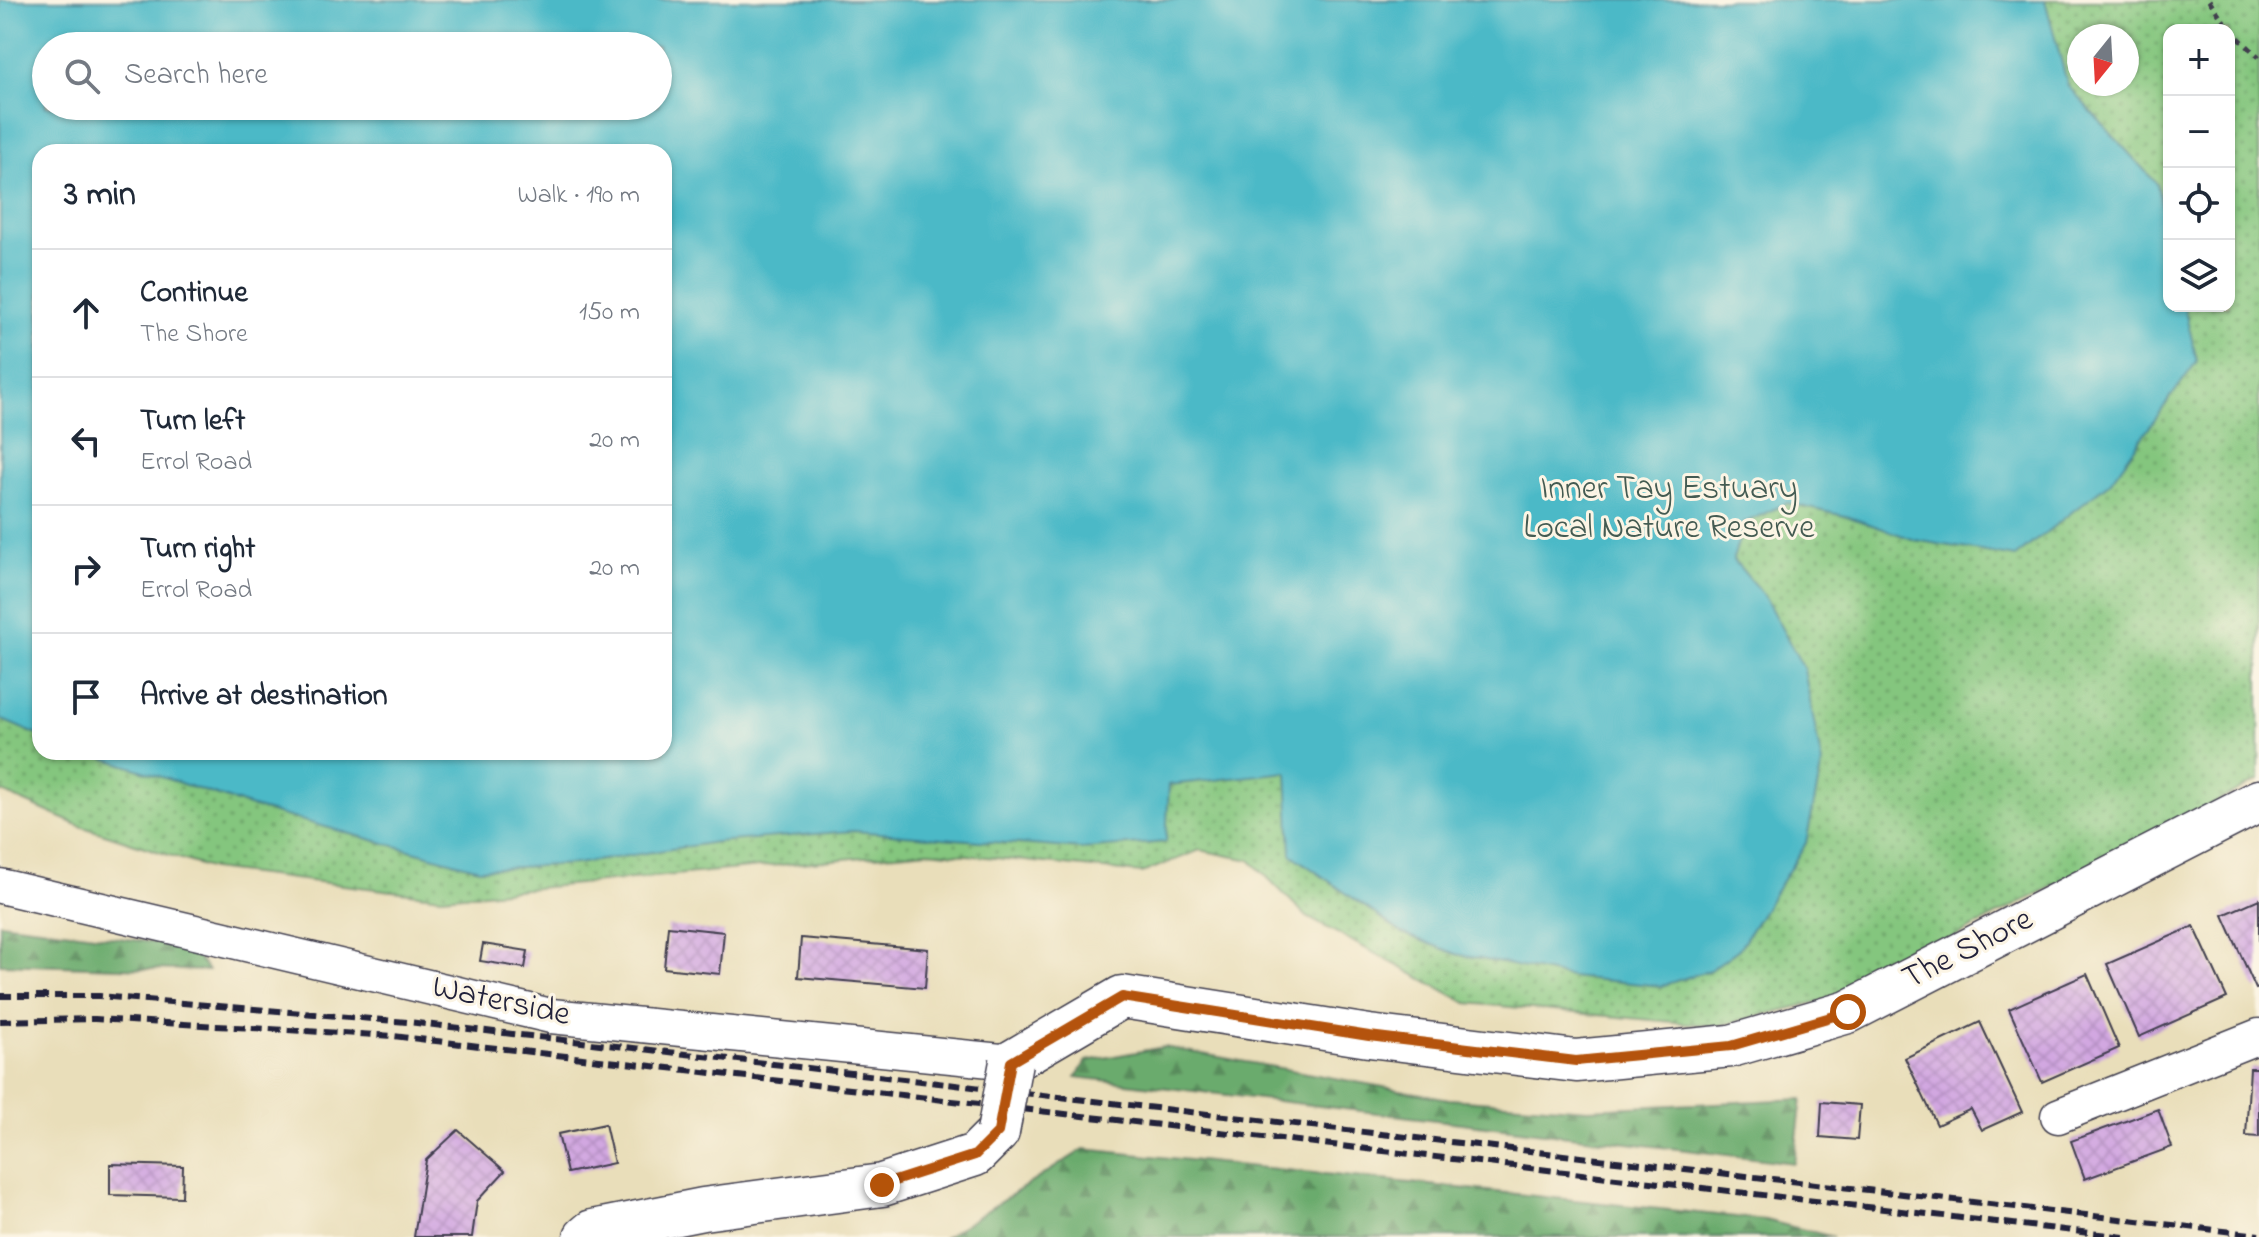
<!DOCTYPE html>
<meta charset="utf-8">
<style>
body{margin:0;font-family:"Indie Flower",sans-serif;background:#f6f6f7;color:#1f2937}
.controls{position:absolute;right:24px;top:24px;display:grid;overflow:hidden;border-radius:16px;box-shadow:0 2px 6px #0004}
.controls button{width:72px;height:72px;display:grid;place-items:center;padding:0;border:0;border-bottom:2px solid #e0e1e3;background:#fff;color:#1f2937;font:40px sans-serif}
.compass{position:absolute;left:2067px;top:24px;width:72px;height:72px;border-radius:50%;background:#fff;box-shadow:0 2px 6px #0004;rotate:198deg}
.stop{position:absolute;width:24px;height:24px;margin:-18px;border:6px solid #b45309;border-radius:50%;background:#fff}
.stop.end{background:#b45309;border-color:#fff;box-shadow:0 2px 8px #0008}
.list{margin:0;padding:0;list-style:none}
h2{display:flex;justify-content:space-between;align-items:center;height:104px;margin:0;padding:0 32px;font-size:34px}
h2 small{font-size:26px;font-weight:400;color:#747a83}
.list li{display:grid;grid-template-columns:52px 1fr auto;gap:24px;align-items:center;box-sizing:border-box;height:128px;padding:0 32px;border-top:2px solid #e0e1e3}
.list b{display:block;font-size:30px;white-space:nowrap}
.list p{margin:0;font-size:26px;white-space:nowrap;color:#747a83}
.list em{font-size:26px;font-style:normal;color:#747a83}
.icon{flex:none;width:44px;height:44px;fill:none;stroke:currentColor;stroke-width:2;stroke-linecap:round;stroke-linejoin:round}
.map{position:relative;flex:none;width:2259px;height:1237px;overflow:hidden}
.search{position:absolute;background:#fff;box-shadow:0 2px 6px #0004;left:32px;top:32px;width:640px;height:88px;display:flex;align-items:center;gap:20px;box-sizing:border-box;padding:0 28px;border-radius:44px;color:#747a83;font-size:30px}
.panel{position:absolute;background:#fff;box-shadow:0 2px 6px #0004;left:32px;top:144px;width:640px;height:616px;border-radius:24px}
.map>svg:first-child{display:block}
</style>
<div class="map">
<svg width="2259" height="1237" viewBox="0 0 2259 1237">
<defs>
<pattern id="forest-firs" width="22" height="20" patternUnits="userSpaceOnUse" patternTransform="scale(2)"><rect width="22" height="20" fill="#6bab6d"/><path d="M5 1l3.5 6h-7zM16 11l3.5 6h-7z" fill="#588b5b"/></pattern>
<pattern id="park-dots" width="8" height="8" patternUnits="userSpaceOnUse" patternTransform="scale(2)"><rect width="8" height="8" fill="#84c67e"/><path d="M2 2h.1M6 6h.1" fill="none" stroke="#6ca068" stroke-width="1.8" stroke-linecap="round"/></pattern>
<pattern id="building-cross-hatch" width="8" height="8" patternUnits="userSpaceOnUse" patternTransform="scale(2)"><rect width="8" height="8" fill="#d2a7e1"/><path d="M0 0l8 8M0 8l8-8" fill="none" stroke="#b48fc2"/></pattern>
</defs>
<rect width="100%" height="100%" fill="#fcf5e5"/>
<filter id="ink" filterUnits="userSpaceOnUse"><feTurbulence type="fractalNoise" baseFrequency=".0125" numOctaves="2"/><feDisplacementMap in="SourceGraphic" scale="16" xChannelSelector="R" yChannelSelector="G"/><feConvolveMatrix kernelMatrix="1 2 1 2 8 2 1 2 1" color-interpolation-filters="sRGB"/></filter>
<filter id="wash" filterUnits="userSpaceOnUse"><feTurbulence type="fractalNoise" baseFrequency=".006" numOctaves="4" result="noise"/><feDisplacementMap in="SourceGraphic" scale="32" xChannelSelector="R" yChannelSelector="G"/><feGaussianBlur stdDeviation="1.8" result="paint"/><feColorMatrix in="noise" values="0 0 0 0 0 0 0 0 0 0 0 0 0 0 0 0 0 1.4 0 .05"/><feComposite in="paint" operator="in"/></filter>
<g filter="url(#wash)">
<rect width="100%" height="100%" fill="#e9deba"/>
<!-- forest -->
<g fill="url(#forest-firs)" stroke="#466654" stroke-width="2">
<path d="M0 923 189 947 208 971 0 964Z"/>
<path d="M1164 1047 1449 1099 1588 1109 1802 1099 1794 1163 1076 1077 1087 1061Z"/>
<path d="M1084 1149 1765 1220 1833 1237H945Z"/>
</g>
<!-- park -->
<path fill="url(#park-dots)" stroke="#53745c" stroke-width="2" fill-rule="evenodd" d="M0 0H2259V780L1838 997 1717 1026 1467 1003 1307 917 1250 860 1200 850 1142 873 928 851 442 897 212 869 80 826 0 791ZM2169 30H2229V306H2169ZM2079 36H2127V84H2079ZM46 46H658V106H46ZM40 152H664V752H40Z"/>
<!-- water -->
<path fill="#4cb9c7" stroke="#376e81" stroke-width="2" fill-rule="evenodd" d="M0 0H2045L2068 86 2157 184 2169 239V306H2184L2197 361 2110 482 2015 557 1915 540 1849 517 1787 503 1744 523 1733 559 1764 596 1804 669 1822 764 1806 843 1739 949 1710 970 1661 986 1570 977 1456 954 1402 933 1291 854 1287 772 1169 785 1166 842 1082 849 853 831 716 842 576 864 479 869 252 807 86 752H664V152H40V736L0 719ZM46 46H658V106H46Z"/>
<g id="blocks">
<!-- building -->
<g fill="url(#building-cross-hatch)">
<path d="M2259 899V988L2256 989 2223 915Z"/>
<path d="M668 926 724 932 720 974 664 968Z"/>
<path d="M2194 926 2227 998 2139 1037 2107 964Z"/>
<path d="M801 938 928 949 925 988 798 977Z"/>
<path d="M483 944 528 951 525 968 480 961Z"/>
<path d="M2087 974 2119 1048 2042 1082 2009 1009Z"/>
<path d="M1980 1022 2022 1112 1982 1130 1971 1109 1937 1125 1905 1058Z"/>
<path d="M2250 1068H2259V1137L2246 1136Z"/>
<path d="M1822 1102 1860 1105 1857 1140 1820 1137Z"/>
<path d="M2158 1109 2172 1147 2085 1179 2071 1141Z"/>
<path d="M605 1124 614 1163 567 1173 558 1134Z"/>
<path d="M458 1130 505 1171 477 1201 472 1237H414L426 1160Z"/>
<path d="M110 1164 183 1166 182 1197 110 1195Z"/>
</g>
</g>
</g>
<g filter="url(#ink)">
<use href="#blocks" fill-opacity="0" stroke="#403e4e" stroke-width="2"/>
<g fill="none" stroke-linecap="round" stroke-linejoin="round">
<!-- minor casing -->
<g stroke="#403e4e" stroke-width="37">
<g id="minor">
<path d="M0 886 551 1016 1011 1062"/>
<path d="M2058 1116 2259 1036"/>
</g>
</g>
<!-- tertiary casing -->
<g stroke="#403e4e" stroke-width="45">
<g id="tertiary">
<path d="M1011 1062 1122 997 1369 1036 1576 1061 1731 1046 1848 1012 2259 801"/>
<path d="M585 1237 592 1231 703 1209 882 1185 975 1155 998 1132"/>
</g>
</g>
<!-- path -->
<path stroke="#403e4e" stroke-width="5" stroke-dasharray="6 6" stroke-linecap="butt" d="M2209 0 2230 30 2259 57"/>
<!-- minor -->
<use href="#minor" stroke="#fff" stroke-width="34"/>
<!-- tertiary -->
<use href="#tertiary" stroke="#fff" stroke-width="42"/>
<!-- rail -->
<g stroke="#22223b" stroke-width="6" stroke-dasharray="12 6" stroke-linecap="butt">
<path d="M0 996H99L408 1022 2259 1235"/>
<path d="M0 1021 95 1019 393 1036 2125 1237"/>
</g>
<!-- tertiary-bridge casing -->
<g stroke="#403e4e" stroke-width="45" stroke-linecap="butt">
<path id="tertiary-bridge" d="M998 1132 1011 1062"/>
</g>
<!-- tertiary-bridge -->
<use href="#tertiary-bridge" stroke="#fff" stroke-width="42"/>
</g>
</g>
<g fill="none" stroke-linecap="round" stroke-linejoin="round" filter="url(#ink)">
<!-- route -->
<path stroke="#b45309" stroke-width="10" d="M882 1185 975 1155 998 1132 1011 1062 1122 997 1369 1036 1576 1061 1731 1046 1848 1012"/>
</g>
<g text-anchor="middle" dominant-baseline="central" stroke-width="6" stroke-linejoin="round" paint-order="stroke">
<!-- park labels -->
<g font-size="34" fill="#445b52" stroke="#fcf5e5">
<text x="1669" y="490">Inner Tay Estuary<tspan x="1669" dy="39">Local Nature Reserve</tspan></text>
</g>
<!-- street labels -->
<g font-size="34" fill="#22223b" stroke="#fcf5e5">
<text transform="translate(1968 950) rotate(-27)">The Shore</text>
<text transform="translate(501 1002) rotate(12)">Waterside</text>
</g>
</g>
</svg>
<div class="controls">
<button>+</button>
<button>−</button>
<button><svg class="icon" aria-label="locate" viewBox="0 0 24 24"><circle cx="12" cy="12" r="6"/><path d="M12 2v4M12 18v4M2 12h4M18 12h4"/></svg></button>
<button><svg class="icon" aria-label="layers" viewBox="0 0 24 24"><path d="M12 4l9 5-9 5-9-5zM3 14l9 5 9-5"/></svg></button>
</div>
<svg class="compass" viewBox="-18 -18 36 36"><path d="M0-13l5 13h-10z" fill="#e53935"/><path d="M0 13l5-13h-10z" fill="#747a83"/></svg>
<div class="stop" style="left:1848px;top:1012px"></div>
<div class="stop end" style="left:882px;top:1185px"></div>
<div class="search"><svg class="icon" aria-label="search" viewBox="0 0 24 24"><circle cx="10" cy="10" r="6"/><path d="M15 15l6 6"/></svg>Search here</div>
<section class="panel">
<h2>3 min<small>Walk · 190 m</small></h2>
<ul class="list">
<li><svg class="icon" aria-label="ahead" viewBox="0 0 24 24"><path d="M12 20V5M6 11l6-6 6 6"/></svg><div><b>Continue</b><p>The Shore</p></div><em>150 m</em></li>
<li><svg class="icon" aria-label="left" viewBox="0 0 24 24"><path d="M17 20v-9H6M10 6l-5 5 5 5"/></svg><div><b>Turn left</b><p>Errol Road</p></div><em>20 m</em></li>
<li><svg class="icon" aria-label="right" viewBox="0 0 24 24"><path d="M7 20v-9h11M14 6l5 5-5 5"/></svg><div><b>Turn right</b><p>Errol Road</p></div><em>20 m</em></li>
<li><svg class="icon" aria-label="arrive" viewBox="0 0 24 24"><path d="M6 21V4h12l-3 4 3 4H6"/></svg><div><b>Arrive at destination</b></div></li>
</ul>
</section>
</div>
